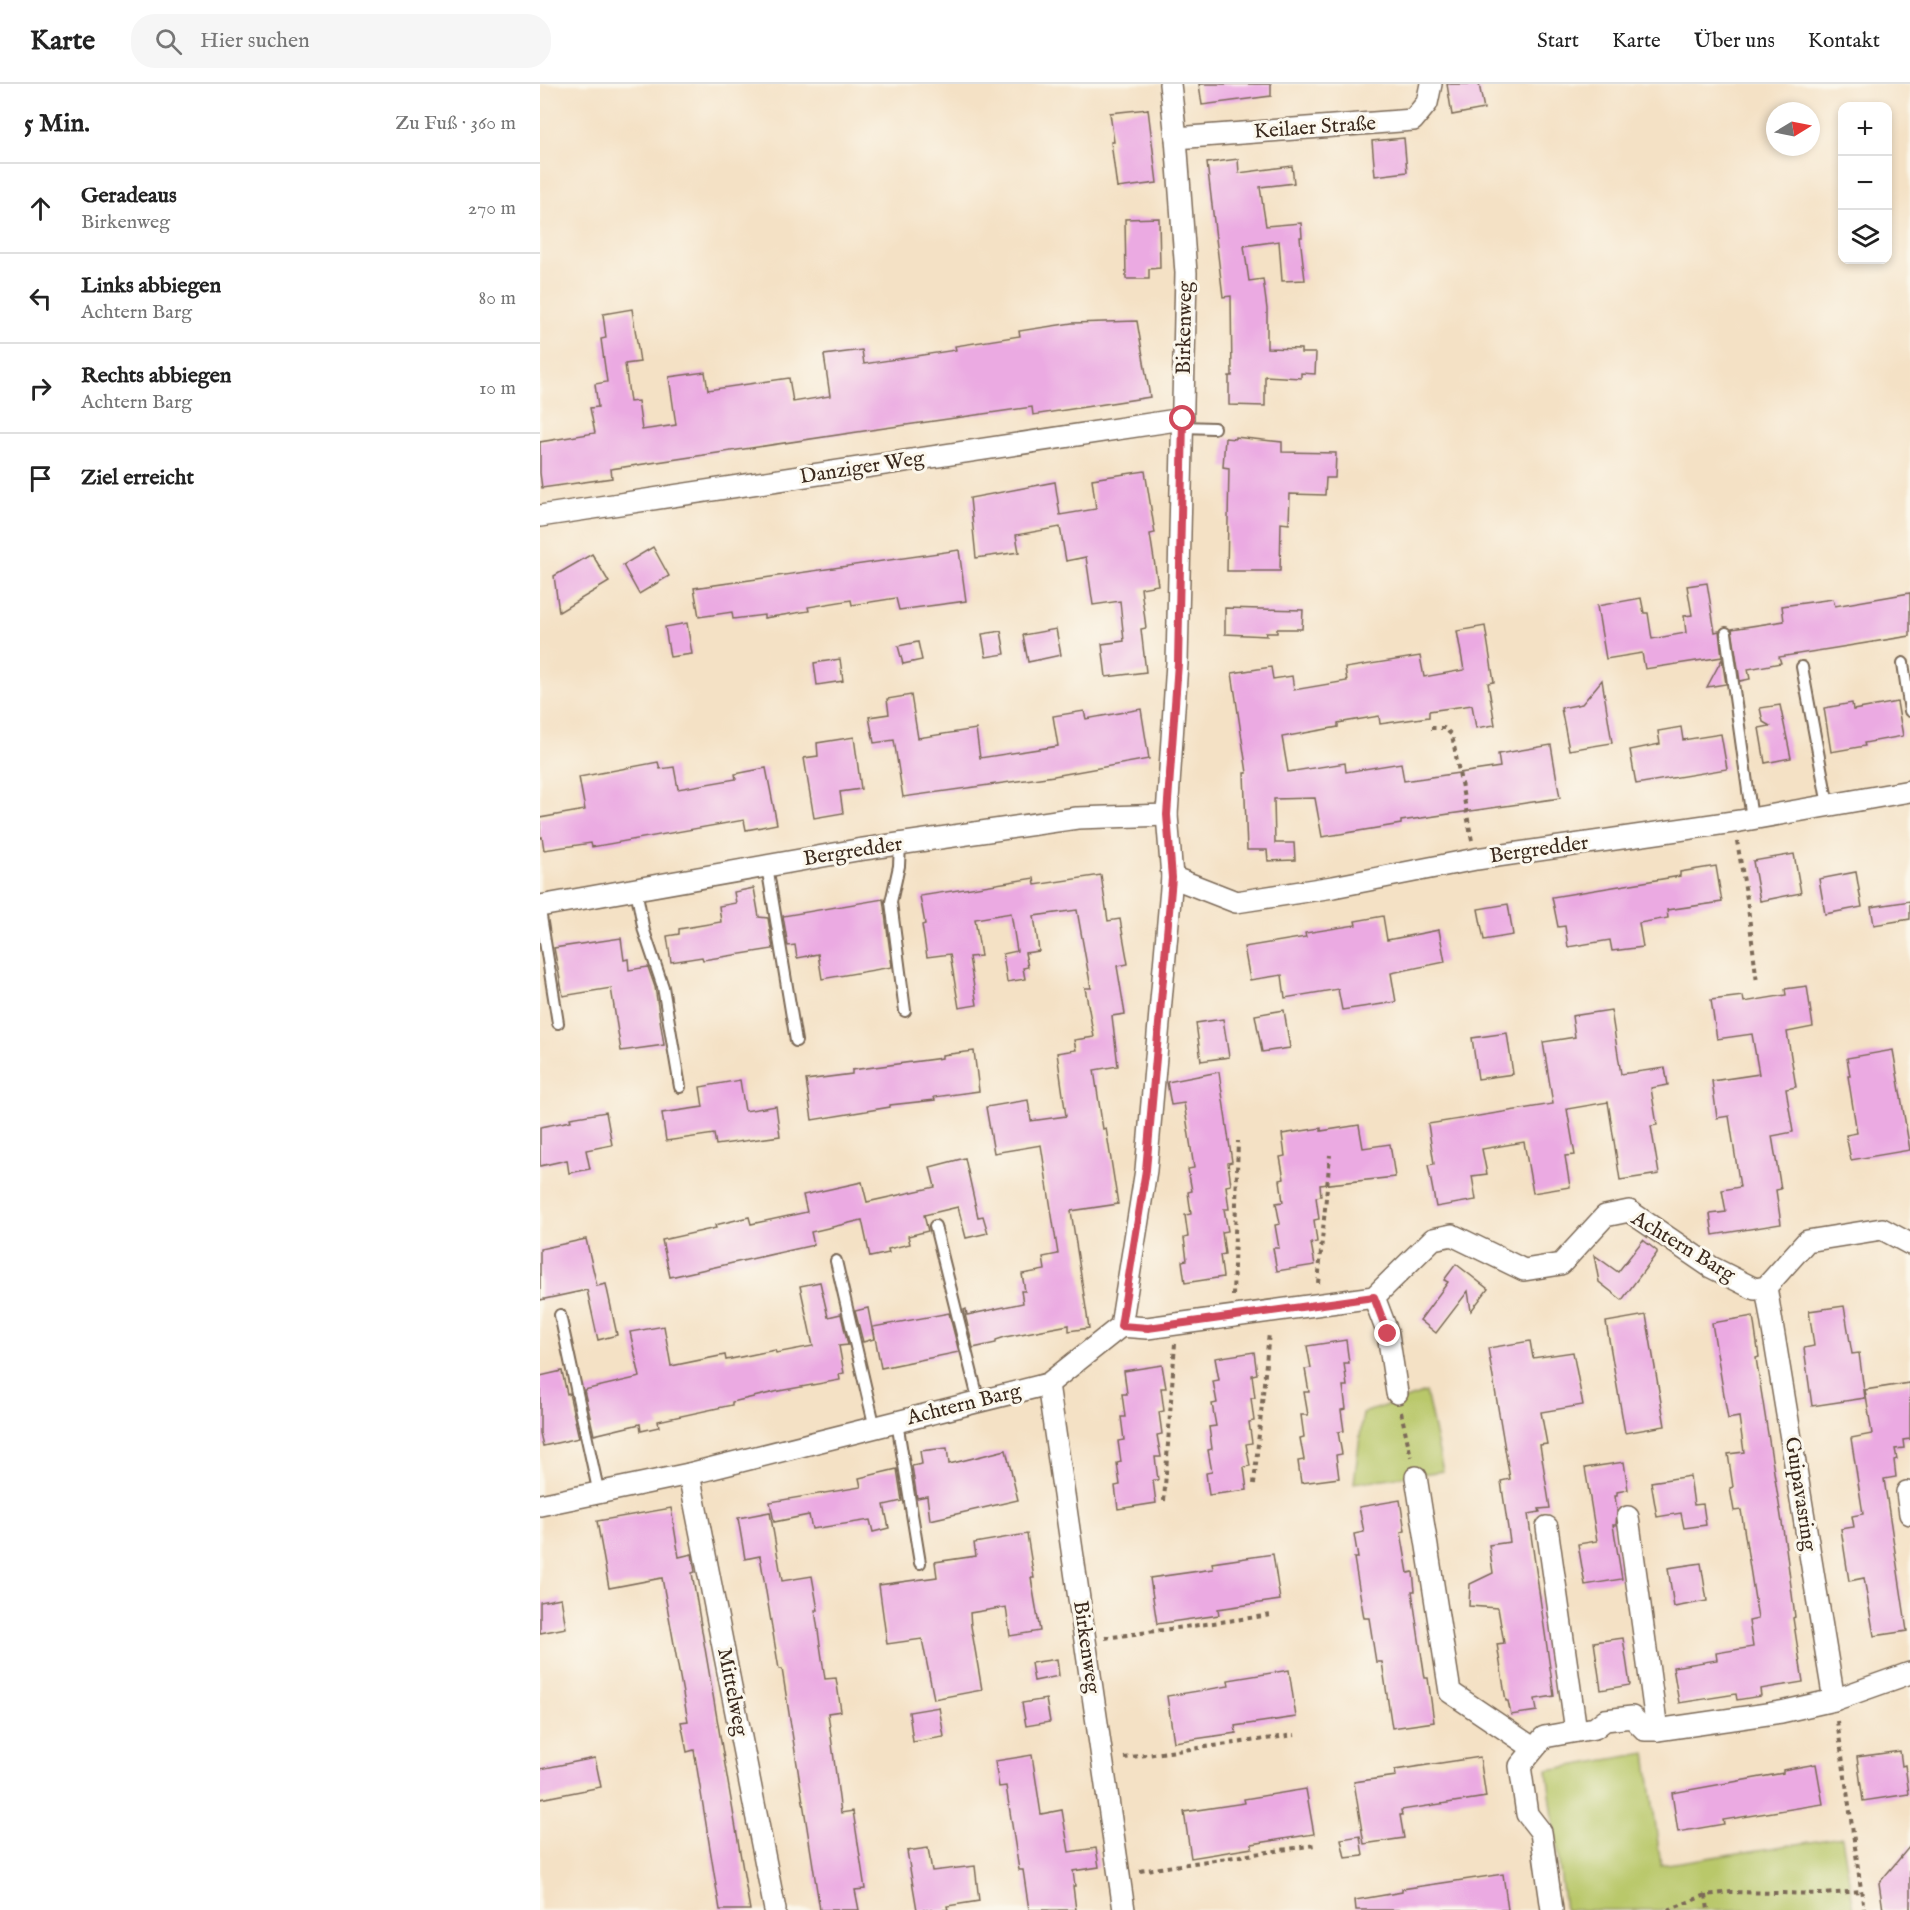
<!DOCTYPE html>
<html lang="de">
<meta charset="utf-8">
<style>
body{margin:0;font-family:"IM FELL English",serif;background:#f6f6f6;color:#222}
.controls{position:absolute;right:18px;top:18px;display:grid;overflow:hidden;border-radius:12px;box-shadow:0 3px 9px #0003}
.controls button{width:54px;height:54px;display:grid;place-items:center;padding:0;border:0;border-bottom:2px solid #e0e0e0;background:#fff;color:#222;font:30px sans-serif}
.compass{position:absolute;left:1226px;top:18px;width:54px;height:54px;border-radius:50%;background:#fff;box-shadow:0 3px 9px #0003;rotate:80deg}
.stop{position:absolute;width:18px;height:18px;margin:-14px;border:4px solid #d1495b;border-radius:50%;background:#fff}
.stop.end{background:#d1495b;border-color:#fff;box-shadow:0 2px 6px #0008}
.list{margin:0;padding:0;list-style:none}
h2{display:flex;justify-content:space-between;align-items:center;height:78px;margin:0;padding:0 24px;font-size:26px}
h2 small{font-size:20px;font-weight:400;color:#767676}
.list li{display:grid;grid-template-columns:39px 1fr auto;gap:18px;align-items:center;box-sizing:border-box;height:90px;padding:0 24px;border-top:2px solid #e0e0e0}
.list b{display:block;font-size:22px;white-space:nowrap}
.list p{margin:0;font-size:20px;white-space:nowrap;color:#767676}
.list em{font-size:20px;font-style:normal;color:#767676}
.icon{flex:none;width:33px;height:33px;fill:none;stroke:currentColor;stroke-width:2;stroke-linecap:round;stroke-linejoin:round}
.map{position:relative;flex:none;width:1370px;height:1826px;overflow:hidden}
header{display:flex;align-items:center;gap:36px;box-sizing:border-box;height:84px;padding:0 30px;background:#fff;border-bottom:2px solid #e0e0e0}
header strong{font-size:28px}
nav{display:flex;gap:33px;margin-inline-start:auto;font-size:21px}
.search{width:420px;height:54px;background:#f6f6f6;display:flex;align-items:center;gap:15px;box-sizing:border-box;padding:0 21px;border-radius:24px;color:#767676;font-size:22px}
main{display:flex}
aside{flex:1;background:#fff}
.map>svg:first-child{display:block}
</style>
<header>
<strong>Karte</strong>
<div class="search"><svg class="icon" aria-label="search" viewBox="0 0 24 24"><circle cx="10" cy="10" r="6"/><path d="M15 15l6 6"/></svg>Hier suchen</div>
<nav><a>Start</a><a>Karte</a><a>Über uns</a><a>Kontakt</a></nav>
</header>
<main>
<aside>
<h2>5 Min.<small>Zu Fuß · 360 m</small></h2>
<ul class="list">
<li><svg class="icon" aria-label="ahead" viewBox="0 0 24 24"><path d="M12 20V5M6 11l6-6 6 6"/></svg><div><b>Geradeaus</b><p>Birkenweg</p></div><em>270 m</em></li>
<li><svg class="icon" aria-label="left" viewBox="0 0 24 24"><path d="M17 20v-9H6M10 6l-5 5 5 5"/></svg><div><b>Links abbiegen</b><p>Achtern Barg</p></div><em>80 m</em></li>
<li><svg class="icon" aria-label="right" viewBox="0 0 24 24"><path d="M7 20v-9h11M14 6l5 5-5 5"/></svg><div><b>Rechts abbiegen</b><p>Achtern Barg</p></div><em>10 m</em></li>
<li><svg class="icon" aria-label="arrive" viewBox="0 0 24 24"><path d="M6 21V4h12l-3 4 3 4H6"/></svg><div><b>Ziel erreicht</b></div></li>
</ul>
</aside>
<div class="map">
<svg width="1370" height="1826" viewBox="0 0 1370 1826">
<rect width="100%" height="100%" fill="#fbf7ec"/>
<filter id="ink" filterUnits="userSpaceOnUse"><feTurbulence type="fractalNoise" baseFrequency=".0167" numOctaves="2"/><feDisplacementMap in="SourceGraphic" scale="12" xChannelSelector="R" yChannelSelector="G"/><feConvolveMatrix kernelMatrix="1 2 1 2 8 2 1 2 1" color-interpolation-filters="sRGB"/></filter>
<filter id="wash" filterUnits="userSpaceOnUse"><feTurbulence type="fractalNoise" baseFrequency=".008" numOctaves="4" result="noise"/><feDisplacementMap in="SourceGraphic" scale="24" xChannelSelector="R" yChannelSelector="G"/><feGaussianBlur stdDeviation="1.35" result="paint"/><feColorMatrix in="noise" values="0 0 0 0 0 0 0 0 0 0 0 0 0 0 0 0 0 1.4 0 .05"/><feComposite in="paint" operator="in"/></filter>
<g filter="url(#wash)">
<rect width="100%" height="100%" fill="#f4e1c5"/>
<!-- green -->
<g fill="#b9c86b" stroke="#7a7944" stroke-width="1.5">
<path d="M886 1308 903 1387 814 1399 823 1329Z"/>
<path d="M1106 1669 1121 1781 1302 1753 1314 1826H1025L1007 1686Z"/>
</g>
<g id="blocks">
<!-- building -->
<g fill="#ebaae2">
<path d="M659 0H731V12L662 21Z"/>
<path d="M907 0H939L944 25 912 31Z"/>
<path d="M608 25 617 99 577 104 571 58H574L570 29Z"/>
<path d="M864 54 867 88 835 92 832 57Z"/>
<path d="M698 75 699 89 752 82 754 99 720 103 726 142 761 139 762 153H760L765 196 742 197 739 157 704 162 709 197 723 195 727 225V264L761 265V269H776L775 290 761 289V294L725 292V322L689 321V292H692L691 212 683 213 667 79Z"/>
<path d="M619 134 620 184 609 185V195H586L585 135Z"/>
<path d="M92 225 100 278 85 280 90 318 98 317 102 346 136 341 129 293 165 288 168 306 249 294 253 318 290 312 284 271 322 266 324 280 416 266 415 262 480 252 479 247 532 239 597 237 610 313 493 331 492 323 324 347 71 385 72 394 2 404 0 389V358L55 349 50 324 58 323 55 300 67 298 61 255 66 254 63 230Z"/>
<path d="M695 353 742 358V368L796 369 795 394H786L785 411 750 410 749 440 741 439 740 487H687L689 384 683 383 685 354 695 355Z"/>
<path d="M605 387 615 449 610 450 618 501 601 504 606 544 601 545 606 588 566 593 562 560 584 557 580 517 553 521 546 473 526 477 520 443 476 451 479 468 436 474 430 414 515 398 520 431 556 425 552 395Z"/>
<path d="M113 463 129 492 99 510 83 481Z"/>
<path d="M419 466 426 517 359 526 356 514 312 521 311 516 268 523 269 527 224 534V531L193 535 192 528 159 533 154 504Z"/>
<path d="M52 470 69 498 19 528 14 492Z"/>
<path d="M1167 499 1175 548 1179 547 1182 573 1105 585 1102 569 1066 575 1057 522 1101 514 1104 529H1108L1112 555 1146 549 1144 532 1152 531 1147 502Z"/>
<path d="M1370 509V552L1239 573 1241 579 1208 585 1210 595 1200 597 1192 545 1244 537 1242 522 1293 515 1295 522Z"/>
<path d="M685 524 763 526 762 545H737V549H726L727 552 685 550Z"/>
<path d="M147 539 152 570 130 573 125 543Z"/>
<path d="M945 542 954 598 948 599 955 641 936 644 932 621 889 627V633L840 640 839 632 798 639V643L742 653 748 688 805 679 806 688 861 679 864 697 960 683 958 670 1011 661 1020 714 861 737V740L782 753 775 714 734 715 735 759H754L755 776 728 777 727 766H707L704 689H707L692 589 731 583 733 595 752 592 754 606 807 597 805 584 880 572 884 593 924 586 917 547Z"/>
<path d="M516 545 521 571 488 578 483 551Z"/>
<path d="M461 547 465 570 446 573 442 550Z"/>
<path d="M378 558 382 576 363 580 358 562Z"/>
<path d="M300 575 303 597 277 601 274 579Z"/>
<path d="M1182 575 1186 600 1167 603Z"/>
<path d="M1062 596 1072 659 1029 666 1021 624 1042 620Z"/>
<path d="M371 611 378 654 436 645 440 674 518 662 513 632 544 627 546 635 601 625 609 675 514 692 363 713 354 656 334 659 329 633 349 630 347 615Z"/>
<path d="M1357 618 1363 652 1324 659 1325 662 1291 668 1284 624 1312 619 1313 626Z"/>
<path d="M1240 621 1251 674 1225 679 1219 644 1230 642 1223 638 1220 624Z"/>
<path d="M1141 643 1143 656 1181 650 1187 685 1096 700 1090 666 1120 660 1118 647Z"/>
<path d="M314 653 321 705 300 708 303 729 274 734 264 674 278 672 277 659Z"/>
<path d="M118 678 120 685 134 683 138 705 196 695 195 690 226 684 237 740 206 746 204 736 52 763 51 759 4 766 2 753 0 754V734L45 726 39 693Z"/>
<path d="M1254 770 1261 809 1220 817 1213 777Z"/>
<path d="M1176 782 1182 818 1127 826 1128 834 1099 839 1103 863 1072 867 1070 856 1028 863 1025 842 1018 843 1012 813 1140 792V788Z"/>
<path d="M1316 788 1322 823 1285 830 1279 795Z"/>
<path d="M561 791 568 837 580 835 588 880 577 882 585 930 572 932 578 982 554 986 563 1045 566 1044 578 1120 531 1127 549 1244 529 1247V1241L465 1253 456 1256V1259L433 1264 424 1226 426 1225 427 1231 483 1219 481 1207H485L482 1190 505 1186 503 1173 518 1170 501 1061 454 1069 446 1023 488 1016 491 1037 526 1032 517 969 536 966 534 956 554 953 545 904H551L537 826 494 832 499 867 485 869 488 883 483 884 485 895 467 898 463 870 477 867 471 829 435 835 441 872 429 873 437 921 419 924 410 870 387 873 382 841 385 840 380 812 494 794 495 801Z"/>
<path d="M214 804 219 833 228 834 233 865 163 876 162 873 131 878 127 852 139 850V845L181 838 179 822 196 819 194 808Z"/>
<path d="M343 815 352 883 282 895 278 870 257 874 255 861 248 862 243 832Z"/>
<path d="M1370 817V835L1334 841 1331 823Z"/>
<path d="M968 820 973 851 944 856 938 825Z"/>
<path d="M843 832 847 856 899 846 905 878 851 889 856 918 802 926 798 905 745 914 742 891 710 896 704 863 766 853 765 849 816 841 815 837Z"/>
<path d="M81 854 84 876 88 875 89 886 108 883 115 903 124 961 81 967 71 904 23 912 14 864Z"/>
<path d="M1267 902 1273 943 1247 948 1256 1003 1246 1005 1253 1048 1232 1052 1241 1105 1236 1106 1241 1140 1173 1151 1170 1130 1186 1128 1182 1106 1200 1103 1189 1032 1177 1034 1172 997 1219 990 1212 950 1177 955 1171 916 1203 912 1204 918 1246 911 1245 905Z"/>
<path d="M744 926 750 964 722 968 715 931Z"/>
<path d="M1071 926 1081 990 1125 984 1128 1001 1111 1004 1117 1041 1111 1042 1119 1090 1080 1096 1068 1018 1027 1025 1035 1071 1025 1072 1030 1103 993 1109 984 1058 942 1065 947 1090 932 1092 936 1116 896 1123 888 1081 894 1080 888 1040 1013 1020 1003 958 1035 953 1032 932Z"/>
<path d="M683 935 689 973 661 977 656 939Z"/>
<path d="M967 949 973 990 938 995 932 954Z"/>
<path d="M1353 966 1370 1066 1311 1076 1306 1051 1317 1049 1308 992H1310L1307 974Z"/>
<path d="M434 967 439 1007 394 1013 395 1016 350 1021V1023L272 1036 266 996 312 990V986L402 974V971Z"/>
<path d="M679 988 692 1078 688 1079 691 1101 686 1102 689 1125H684L688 1147 682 1148 685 1170 680 1171 683 1193 645 1199 642 1177 647 1176 644 1154 648 1153 645 1131 651 1130 648 1108 652 1107 648 1085 654 1084 644 1019 631 1021 627 998Z"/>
<path d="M200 996 205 1027 236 1022 240 1052 176 1061 174 1050 126 1057 122 1029 163 1023 160 1003Z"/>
<path d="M66 1028 72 1061 46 1066 50 1085 29 1089 27 1076 0 1082V1043L31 1037 30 1034Z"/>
<path d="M819 1041 823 1064 850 1060 855 1093 780 1101 781 1112 776 1113 779 1135 774 1136 777 1158 771 1159 775 1181 737 1187 733 1164H739L735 1141 740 1140 736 1119 743 1118 740 1096 744 1095 740 1073 745 1072 742 1050 781 1044V1047Z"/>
<path d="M425 1074 438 1133 443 1132 448 1149 426 1154 418 1123 384 1131 388 1147 368 1152 370 1160 348 1165 349 1169 330 1173 322 1136 271 1148 274 1161 130 1193 122 1156 176 1144 175 1141 209 1133 211 1140 267 1128 263 1111 322 1098 327 1118 395 1103 390 1083Z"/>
<path d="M46 1155 57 1202 66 1200 77 1251 58 1256 47 1206 0 1216V1165Z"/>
<path d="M1103 1156 1117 1167V1169L1082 1216 1059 1198 1054 1171 1078 1188Z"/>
<path d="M916 1180 948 1205 931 1227 928 1207 896 1249 880 1236 908 1198 904 1196Z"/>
<path d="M280 1198 288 1233 301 1230 308 1261 299 1262 304 1289 299 1290 300 1296 239 1307 192 1318V1321L118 1337 119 1343 101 1347 100 1340 54 1351 44 1306 100 1293 90 1248 124 1242 131 1282 185 1271 186 1276 235 1266 236 1269 273 1262 260 1202Z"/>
<path d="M1304 1222 1312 1270 1319 1269 1325 1314 1272 1322 1264 1264 1274 1262 1269 1227Z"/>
<path d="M328 1224 334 1255 323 1258 315 1227Z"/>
<path d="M409 1229 419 1268 341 1284 333 1243Z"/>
<path d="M1106 1231 1125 1342 1085 1349 1066 1238Z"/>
<path d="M1213 1232 1219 1273 1216 1274 1246 1464 1255 1533 1253 1534 1263 1598 1220 1605 1221 1612 1197 1616 1196 1610 1139 1619 1133 1583 1177 1576 1176 1569 1213 1563 1209 1537 1218 1535 1201 1426 1194 1427 1190 1404 1193 1403 1188 1370 1204 1368 1199 1333 1188 1335 1172 1239Z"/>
<path d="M806 1256 809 1279H804L807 1302H803L806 1325 801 1326 804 1347 798 1348 802 1370 796 1371 799 1394 761 1399 758 1377 764 1376 760 1354 764 1353 761 1331H768L764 1308H769L765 1285 771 1284 767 1262Z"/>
<path d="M990 1257 993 1274 1033 1268 1043 1321 1001 1328 1007 1360 1000 1361 1010 1424 999 1425 1000 1428 988 1430 1014 1612 995 1615 997 1627 971 1631 968 1617H966L957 1560 964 1559 958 1524 929 1522 930 1500 953 1489 949 1461 970 1458 961 1397 970 1395 948 1264Z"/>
<path d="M714 1268 717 1290 712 1291 715 1314H711L714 1337 709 1338 712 1359 706 1360 710 1382 704 1383 707 1406 669 1411 666 1389 672 1388 668 1366 672 1365 669 1343 676 1342 672 1320 677 1319 673 1297 679 1296 675 1274Z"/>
<path d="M622 1281 626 1304H621L624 1327 619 1328 622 1350 617 1351 621 1373H615L618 1396H613L616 1419 578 1425 575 1402 580 1401 577 1379 581 1378 578 1357 584 1356 581 1333H585L582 1310H587L584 1287Z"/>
<path d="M22 1287 27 1310 29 1309 39 1354 3 1362 0 1349V1292Z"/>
<path d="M1370 1299V1355L1363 1356 1364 1364 1355 1365 1357 1375 1354 1376 1356 1393 1344 1395 1367 1547 1334 1552 1324 1494 1309 1497 1301 1445 1314 1443 1312 1432 1323 1430 1311 1354 1332 1350 1325 1306Z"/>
<path d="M407 1364 409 1380 466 1366 478 1416 390 1436 387 1412 377 1414 372 1382 382 1380 380 1367Z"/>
<path d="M1084 1378 1088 1406 1077 1408V1412H1075L1077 1427 1076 1441H1073L1082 1495 1045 1501 1038 1460 1057 1457 1045 1384Z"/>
<path d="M357 1385 362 1417 344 1421 349 1444 333 1448 330 1436 272 1445 269 1431 234 1438 230 1418 321 1403 319 1394Z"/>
<path d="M1150 1392 1154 1421 1163 1420 1166 1441 1144 1444 1141 1429 1117 1433 1111 1398Z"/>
<path d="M860 1416 865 1447 861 1448 868 1489 873 1488 875 1507H872L878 1549 885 1594H888L894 1638 852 1644 842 1578H836L829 1534H824L814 1474H818L814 1450 824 1448 819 1423Z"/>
<path d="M131 1424 139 1473 152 1470 155 1488 152 1489 210 1826H180L154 1666 147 1668 141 1638 148 1637 122 1494 69 1504 57 1437Z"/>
<path d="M230 1428 242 1497 272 1492 278 1526H275L285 1595 296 1594 301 1627 288 1629 301 1729 313 1727 325 1805 315 1806 319 1826H280L242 1585H239L220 1472 205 1475 198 1434Z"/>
<path d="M487 1450 494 1494H491L500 1547 470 1552 466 1523 430 1529 431 1542 442 1606 394 1615 382 1555 347 1560 339 1501 397 1493 395 1478 436 1472 434 1459Z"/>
<path d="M733 1470 740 1516 678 1525 679 1531 617 1540 610 1494 673 1485 672 1479Z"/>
<path d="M1161 1479 1167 1517 1134 1523 1128 1484Z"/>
<path d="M21 1514 26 1544 0 1549V1518Z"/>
<path d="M1083 1554 1090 1601 1061 1606 1054 1558Z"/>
<path d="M517 1575 519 1592 494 1597 491 1579Z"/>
<path d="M749 1586 756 1633 695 1642 696 1649 634 1658 627 1612 689 1602 688 1596Z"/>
<path d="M506 1615 510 1638 486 1642 482 1619Z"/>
<path d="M399 1623 404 1653 373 1658 369 1628Z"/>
<path d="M1360 1667 1362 1682 1365 1681 1369 1710 1323 1717 1317 1673Z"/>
<path d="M492 1671 501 1730 522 1726 529 1768 556 1764 559 1783 533 1787 535 1802H533L536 1826H489L483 1786H479L466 1702 459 1703 455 1677Z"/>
<path d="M940 1673 946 1713 861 1726 862 1731H860L864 1754 824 1760 814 1698 856 1692 855 1686Z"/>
<path d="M55 1674 61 1703 0 1715V1685Z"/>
<path d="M1276 1680 1283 1720 1183 1736 1184 1740 1138 1748 1132 1709 1243 1689V1686Z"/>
<path d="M766 1705 774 1750 712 1760V1764L651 1774 644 1728 705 1719 704 1715Z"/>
<path d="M820 1752 823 1772 805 1774 801 1755Z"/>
<path d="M1370 1762V1826H1343L1339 1799Z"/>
<path d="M388 1764 392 1787 435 1782 439 1817 407 1822 408 1826H377L367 1767Z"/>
<path d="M963 1790 968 1826H816L815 1816 862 1808V1805Z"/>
</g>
</g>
</g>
<g filter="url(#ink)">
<use href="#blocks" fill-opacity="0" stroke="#7c6a58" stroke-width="1.5"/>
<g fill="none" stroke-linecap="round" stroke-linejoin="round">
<!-- service casing -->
<g stroke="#7c6a58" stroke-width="14">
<g id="service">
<path d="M643 343 674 344"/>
<path d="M1186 549 1212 735"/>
<path d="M1363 579 1370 627"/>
<path d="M1262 583 1288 721"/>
<path d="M360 760 359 782 351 818 365 927"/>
<path d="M227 782 256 957"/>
<path d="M96 805 104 847 123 903 140 1003"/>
<path d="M0 826 18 939"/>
<path d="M395 1142 439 1318"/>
<path d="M296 1177 335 1344"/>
<path d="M20 1231 59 1410"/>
<path d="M357 1338 380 1479"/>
</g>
</g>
<!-- minor casing -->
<g stroke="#7c6a58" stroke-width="24">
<g id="minor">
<path d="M636 54 873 36 887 19 891 0"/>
<path d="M0 432 643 335"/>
<path d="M632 793 696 818 793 803 936 775 1200 737 1370 707"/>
<path d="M0 822 317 766 537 734 627 731"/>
<path d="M1226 1203 1294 1616"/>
<path d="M834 1213 848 1250 857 1309"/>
<path d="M581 1242 606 1086 632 793 627 731 637 579 646 189 636 54 630 0"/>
<path d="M508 1300 584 1826"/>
<path d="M149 1390 235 1826"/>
<path d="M876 1393 910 1608 993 1664"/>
<path d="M1367 1408 1370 1430"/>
<path d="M0 1421 149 1390 508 1300 581 1242 607 1244 834 1213 893 1155 912 1151 984 1186 1021 1180 1065 1132 1089 1127 1171 1183 1215 1205 1226 1203 1267 1157 1342 1145 1370 1160"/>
<path d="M1088 1433 1117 1646"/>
<path d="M1007 1443 1036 1647"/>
<path d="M1012 1826 1001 1748 987 1730 980 1682 1004 1653 1055 1644 1065 1636 1092 1633 1105 1646H1117L1241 1628 1294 1616 1370 1589"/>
</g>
</g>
<!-- path -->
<g stroke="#7c6a58" stroke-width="4" stroke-dasharray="4.5 4.5" stroke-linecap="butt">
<path d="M891 644H904L912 651 932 757"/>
<path d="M1197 757 1207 815 1217 899"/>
<path d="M778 1199 790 1071"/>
<path d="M693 1212 698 1057"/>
<path d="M861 1328 871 1373"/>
<path d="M714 1400 729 1249"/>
<path d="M624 1417 635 1259"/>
<path d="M565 1554 731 1531"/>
<path d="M1297 1637 1324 1826"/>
<path d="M584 1674 755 1651"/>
<path d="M600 1787 775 1761"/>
<path d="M1166 1811 1168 1826"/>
<path d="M1128 1826 1166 1811 1191 1808 1283 1810 1322 1807"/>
</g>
<!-- service -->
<use href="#service" stroke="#fff" stroke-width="10"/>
<!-- minor -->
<use href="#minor" stroke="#fff" stroke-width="21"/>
</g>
</g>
<g fill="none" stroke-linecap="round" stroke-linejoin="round" filter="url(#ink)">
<!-- route -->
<path stroke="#d1495b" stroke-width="8" d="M643 335 638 579 627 731 632 794 606 1086 581 1242 608 1244 834 1213 848 1250"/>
</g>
<g text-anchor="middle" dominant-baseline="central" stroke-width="6" stroke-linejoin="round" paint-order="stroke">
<!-- street labels -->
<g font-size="21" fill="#3b2a1e" stroke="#fbf7ec">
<text transform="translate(775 44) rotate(-4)">Keilaer Straße</text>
<text transform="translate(645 244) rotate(-89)">Birkenweg</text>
<text transform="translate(322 384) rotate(-9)">Danziger Weg</text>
<text transform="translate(999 766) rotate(-8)">Bergredder</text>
<text transform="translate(313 768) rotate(-9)">Bergredder</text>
<text transform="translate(1143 1163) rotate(31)">Achtern Barg</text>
<text transform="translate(424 1321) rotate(-14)">Achtern Barg</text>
<text transform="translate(1260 1410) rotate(81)">Guipavasring</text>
<text transform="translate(546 1563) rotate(82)">Birkenweg</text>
<text transform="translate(192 1608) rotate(79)">Mittelweg</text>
</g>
</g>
</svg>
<div class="controls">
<button>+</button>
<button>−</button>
<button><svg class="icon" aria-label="layers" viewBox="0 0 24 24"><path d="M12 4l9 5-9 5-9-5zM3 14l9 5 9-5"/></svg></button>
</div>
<svg class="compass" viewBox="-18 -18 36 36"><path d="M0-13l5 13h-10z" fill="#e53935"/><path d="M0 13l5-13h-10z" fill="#767676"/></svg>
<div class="stop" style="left:643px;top:335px"></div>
<div class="stop end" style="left:848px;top:1250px"></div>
</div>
</main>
